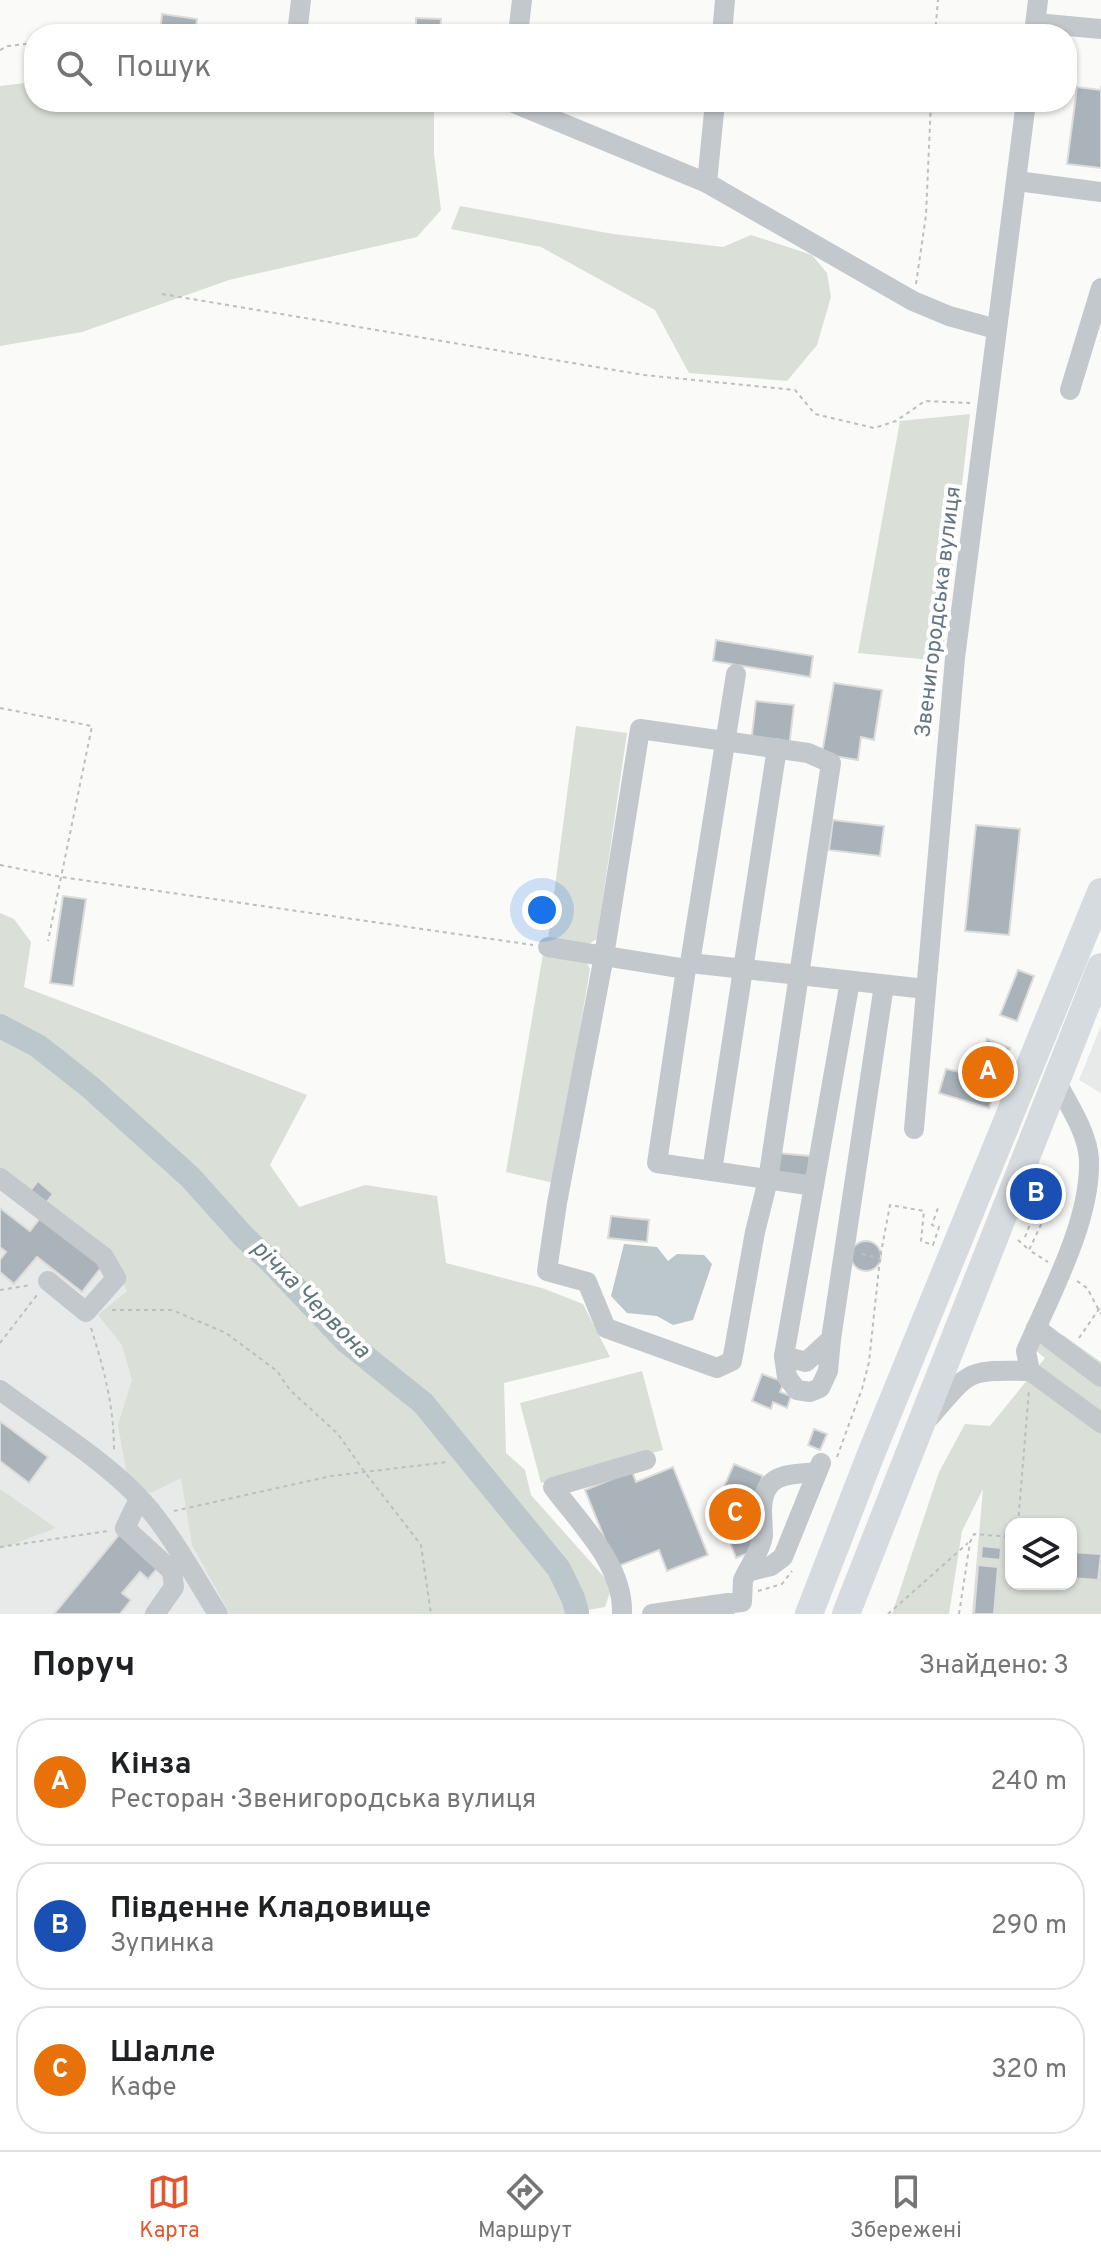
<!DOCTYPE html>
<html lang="uk">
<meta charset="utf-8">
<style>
body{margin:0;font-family:Overpass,sans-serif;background:#f2f2f2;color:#202124}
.controls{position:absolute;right:24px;bottom:24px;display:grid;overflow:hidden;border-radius:16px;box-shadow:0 2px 6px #0004}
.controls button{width:72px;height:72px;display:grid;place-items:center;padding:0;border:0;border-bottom:2px solid #e0e0e0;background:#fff;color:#202124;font:40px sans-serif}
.you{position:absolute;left:542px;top:910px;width:28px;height:28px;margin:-20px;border:6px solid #fff;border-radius:50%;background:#1a73e8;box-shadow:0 0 0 12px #1a73e833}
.badge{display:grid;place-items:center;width:52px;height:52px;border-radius:50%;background:#e4572e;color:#fff;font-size:26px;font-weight:700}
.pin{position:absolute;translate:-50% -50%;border:4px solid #fff;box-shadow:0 2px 8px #0006}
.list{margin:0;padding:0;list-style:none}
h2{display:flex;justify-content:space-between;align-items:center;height:104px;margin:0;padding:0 32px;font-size:34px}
h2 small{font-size:26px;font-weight:400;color:#757577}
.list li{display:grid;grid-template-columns:52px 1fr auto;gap:24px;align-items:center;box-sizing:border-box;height:128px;margin:0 16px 16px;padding:0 16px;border:2px solid #e0e0e0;border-radius:32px}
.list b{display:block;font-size:30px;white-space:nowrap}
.list p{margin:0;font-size:26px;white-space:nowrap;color:#757577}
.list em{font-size:26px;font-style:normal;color:#757577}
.icon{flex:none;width:44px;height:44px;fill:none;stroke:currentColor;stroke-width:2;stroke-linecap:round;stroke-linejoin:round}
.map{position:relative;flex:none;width:1101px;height:1614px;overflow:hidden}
.search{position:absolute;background:#fff;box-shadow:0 2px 6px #0004;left:24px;right:24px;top:24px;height:88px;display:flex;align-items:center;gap:20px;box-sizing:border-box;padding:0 28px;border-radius:32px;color:#757577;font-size:30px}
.sheet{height:536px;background:#fff}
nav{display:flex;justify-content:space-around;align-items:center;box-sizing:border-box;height:112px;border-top:2px solid #e0e0e0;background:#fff;font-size:22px;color:#757577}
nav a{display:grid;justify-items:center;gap:4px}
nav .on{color:#e4572e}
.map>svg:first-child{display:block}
</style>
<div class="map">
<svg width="1101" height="1614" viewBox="0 0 1101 1614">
<rect width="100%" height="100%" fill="#fafaf8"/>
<!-- built -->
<g fill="#e8e9e9">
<path d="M1101 1026V1093L1079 1080Z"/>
<path d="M0 1058 152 1187 265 1614H0Z"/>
</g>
<!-- green -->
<g fill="#dadfd7" fill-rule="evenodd">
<path d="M34 82V102H430L434 110V154L441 210 417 237 229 280 82 332 0 346V86Z"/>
<path d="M460 206 613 234 723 247 751 235 812 255 827 273 831 297 817 345 787 381 689 373 655 310 541 247 451 229Z"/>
<path d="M970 414 942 661 858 653 900 421Z"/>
<path d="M576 726 627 733 597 939 585 946 548 940Z"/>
<path d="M0 913 14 919 31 942 24 987 307 1095 270 1165 299 1207 365 1185 437 1196 446 1263 542 1288 583 1304 610 1357 504 1383 506 1453 525 1470 531 1495 612 1586 605 1607 564 1614H230L192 1545 181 1478 151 1493 128 1481 118 1425 132 1380 122 1345 98 1315 127 1291 109 1255 0 1168Z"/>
<path d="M543 954 586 961 590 969 554 1183 506 1172Z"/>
<path d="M1063 1335 1101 1362V1614H972L983 1489 962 1531 949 1614H892L939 1472 965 1424 990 1426 1045 1358 1035 1350 1040 1343 1050 1350ZM1011 1524H1071V1584H1011Z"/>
<path d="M642 1371 663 1450 541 1483 520 1403Z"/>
<path d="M0 1489 56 1528 0 1549Z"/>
</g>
<!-- water -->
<path fill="#bbc7cb" d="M624 1244 657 1247 668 1261 677 1254 704 1255 712 1264 693 1320 673 1325 657 1316 627 1313 611 1296Z"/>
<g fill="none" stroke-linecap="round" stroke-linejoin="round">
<!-- river -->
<path stroke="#bbc7cb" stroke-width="24" d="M0 1026 38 1046 90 1087 190 1177 244 1237 271 1262 347 1342 423 1403 559 1569 573 1598 577 1612"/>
</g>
<!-- building -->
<g fill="#aab3b9" stroke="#dcdcda" stroke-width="2">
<path d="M162 14 197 19 195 34H160Z"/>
<path d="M416 18 441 19 440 34H416Z"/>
<path d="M217 27 247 28V34H216Z"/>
<path d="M1101 86V168L1067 164 1077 87 1101 90Z"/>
<path d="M716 640 813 656 810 677 713 661Z"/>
<path d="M834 683 882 690 874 740 861 737 858 760 822 754Z"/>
<path d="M756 701 794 705 789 747 751 743Z"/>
<path d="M833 820 884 826 880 856 829 850Z"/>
<path d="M976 825 1020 829 1009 935 965 931Z"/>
<path d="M63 896 86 899 73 986 50 983Z"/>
<path d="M1018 970 1034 976 1017 1021 1000 1015Z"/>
<path d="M987 1039 1010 1048 989 1108 939 1093 946 1069 973 1075Z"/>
<path d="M778 1153 810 1156 808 1177 776 1173Z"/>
<path d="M38 1181 53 1194 46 1203 30 1191Z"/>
<path d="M0 1208 30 1231 41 1217 103 1265 82 1292 37 1257 14 1284 0 1272V1260L6 1252 0 1247Z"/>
<path d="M611 1216 649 1220 647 1242 608 1238Z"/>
<circle cx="866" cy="1256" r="15"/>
<path d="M762 1374 784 1382 780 1392 791 1396 787 1408 773 1402 771 1409 752 1401Z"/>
<path d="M0 1421 48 1457 29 1483 0 1461Z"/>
<path d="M814 1429 827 1434 820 1450 808 1445Z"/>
<path d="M734 1464 763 1476 749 1509 760 1538 753 1551 736 1558 716 1505Z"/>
<path d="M673 1467 708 1555 667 1571 659 1550 616 1567 585 1490 632 1471 636 1482Z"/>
<path d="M122 1531 162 1563 148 1579 140 1572 122 1593 131 1600 120 1614H54Z"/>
<path d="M982 1546 1001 1548 1000 1560 981 1558Z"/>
<path d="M1071 1552 1101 1554 1098 1580 1071 1578Z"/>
<path d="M978 1565 998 1567 994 1614H974Z"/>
</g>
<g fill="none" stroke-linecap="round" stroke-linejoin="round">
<!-- path -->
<g stroke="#bbbfc2" stroke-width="2" stroke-dasharray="4 4" stroke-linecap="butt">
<path d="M935 34 938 0"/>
<path d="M0 50 8 46 34 43"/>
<path d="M916 284 926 215 931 102"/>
<path d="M162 294 644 375 795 390 815 414 874 428 896 421 925 401 970 403"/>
<path d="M0 708 92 726 48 941"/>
<path d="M0 865 61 877 533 945"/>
<path d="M1025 1237 1035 1211 1045 1216 1029 1250 1048 1262"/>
<path d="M1018 1240 1028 1249"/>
<path d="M862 1254 879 1258"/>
<path d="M1077 1281 1087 1288 1101 1314"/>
<path d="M0 1290 31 1285"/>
<path d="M112 1310H172L226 1333 277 1371 290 1390 338 1434 364 1471 421 1545 431 1614"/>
<path d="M91 1328C104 1369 114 1406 114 1450"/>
<path d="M1079 1338 1101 1306"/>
<path d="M0 1343 37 1295"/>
<path d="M837 1457 862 1389 869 1362 880 1258 890 1205 924 1211 921 1241 933 1245 939 1227 932 1225 939 1205"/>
<path d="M174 1511 331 1476 448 1462"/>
<path d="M1018 1524 1029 1390"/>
<path d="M0 1547 108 1531"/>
<path d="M758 1591 782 1584 792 1571"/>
<path d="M888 1614 968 1543"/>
<path d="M959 1614 970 1542 974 1534 1011 1537"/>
</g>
<!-- minor -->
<g stroke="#c3c8cc" stroke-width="20">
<path d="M1036 23 1101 29"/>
<path d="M297 34 301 0"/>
<path d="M518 34 522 0"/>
<path d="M722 34 725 0"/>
<path d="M1034 34 1038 0"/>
<path d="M511 102 707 183 913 301 949 316 996 329"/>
<path d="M1017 181 1101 192"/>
<path d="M707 183 715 102"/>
<path d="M1070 390 1101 288"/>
<path d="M736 674 690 963 686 969 657 1163 814 1186"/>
<path d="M640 729 808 753 831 763 768 1180 755 1232 732 1361 717 1368 606 1328 587 1282 547 1271 557 1203 604 956Z"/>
<path d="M548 947 686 969"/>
<path d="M690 963 926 989"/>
<path d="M850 981 784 1356 806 1362 831 1339 884 985"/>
<path d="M1056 1081C1068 1104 1088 1133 1089 1160 1091 1221 1050 1295 1026 1351L1030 1371 1101 1423"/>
<path d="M914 1129 955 658 1026 102"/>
<path d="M712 1171 777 748"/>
<path d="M0 1178 104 1257 116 1278 86 1312 48 1281"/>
<path d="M1036 1328 1101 1377"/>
<path d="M784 1356 787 1377 797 1390 810 1392 820 1388 828 1371 831 1339"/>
<path d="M0 1390C49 1427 117 1467 154 1515 178 1545 197 1581 218 1614"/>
<path d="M930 1417C971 1369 967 1370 1030 1371"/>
<path d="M139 1499 125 1528 172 1571 185 1562"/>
<path d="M747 1572C753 1561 761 1548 763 1536 763 1527 762 1518 762 1510 763 1472 788 1475 817 1472"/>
<path d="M155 1614 174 1587 172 1571"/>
<path d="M622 1614C624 1565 581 1525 553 1487L646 1460"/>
<path d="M652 1614 728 1603"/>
<path d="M715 1614 732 1603 742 1602 743 1580 747 1572 771 1566 783 1557 821 1463"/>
</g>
<!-- highway -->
<g stroke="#d6dbdf" stroke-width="28">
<path d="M809 1614 871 1454 1101 892"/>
<path d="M846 1614 1101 967"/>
</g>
</g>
<g text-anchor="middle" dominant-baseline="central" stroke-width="8" stroke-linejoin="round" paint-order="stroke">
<!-- street labels -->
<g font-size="22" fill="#657683" stroke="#fff">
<text transform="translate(939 612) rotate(-83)">Звенигородська вулиця</text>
</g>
<!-- water labels -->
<g font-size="24" font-style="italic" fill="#60757c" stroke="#fff">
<text transform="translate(310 1300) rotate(45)">річка Червона</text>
</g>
</g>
</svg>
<div class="controls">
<button><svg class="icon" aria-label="layers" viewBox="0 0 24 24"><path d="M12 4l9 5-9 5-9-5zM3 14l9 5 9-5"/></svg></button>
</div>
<div class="you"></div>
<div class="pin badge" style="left:988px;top:1072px;background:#e8710a">A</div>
<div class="pin badge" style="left:1036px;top:1194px;background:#1a4fb4">B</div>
<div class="pin badge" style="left:735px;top:1514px;background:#e8710a">C</div>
<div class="search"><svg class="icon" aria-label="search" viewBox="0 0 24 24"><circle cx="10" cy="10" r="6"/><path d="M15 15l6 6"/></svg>Пошук</div>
</div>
<section class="sheet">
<h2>Поруч<small>Знайдено: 3</small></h2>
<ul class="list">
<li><span class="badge" style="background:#e8710a">A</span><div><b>Кінза</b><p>Ресторан · Звенигородська вулиця</p></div><em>240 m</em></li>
<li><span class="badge" style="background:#1a4fb4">B</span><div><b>Південне Кладовище</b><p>Зупинка</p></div><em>290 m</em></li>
<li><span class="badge" style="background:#e8710a">C</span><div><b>Шалле</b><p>Кафе</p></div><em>320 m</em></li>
</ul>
</section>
<nav>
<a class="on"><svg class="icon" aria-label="map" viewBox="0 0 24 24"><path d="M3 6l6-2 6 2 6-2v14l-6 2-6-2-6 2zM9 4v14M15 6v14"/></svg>Карта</a>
<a><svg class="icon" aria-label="directions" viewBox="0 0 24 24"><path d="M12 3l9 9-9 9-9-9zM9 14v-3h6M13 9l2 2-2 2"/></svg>Маршрут</a>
<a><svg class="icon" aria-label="saved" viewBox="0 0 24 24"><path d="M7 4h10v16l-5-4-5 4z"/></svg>Збережені</a>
</nav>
